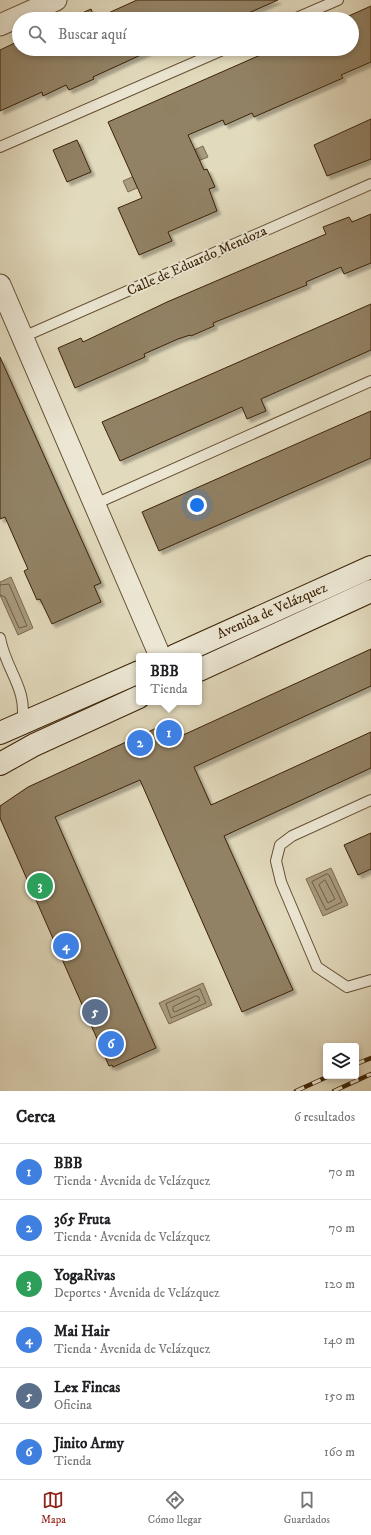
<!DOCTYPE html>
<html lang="es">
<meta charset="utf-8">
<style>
body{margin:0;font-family:"IM FELL DW Pica",serif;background:#f2f2f2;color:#202124}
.controls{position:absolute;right:12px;bottom:12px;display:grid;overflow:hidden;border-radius:4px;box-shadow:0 2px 6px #0003}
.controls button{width:36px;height:36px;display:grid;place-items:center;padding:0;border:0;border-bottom:1px solid #e0e0e0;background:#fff;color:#202124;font:20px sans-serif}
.you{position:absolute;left:197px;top:505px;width:14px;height:14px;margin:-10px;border:3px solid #fff;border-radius:50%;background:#1a73e8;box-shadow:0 0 0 6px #1a73e833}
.badge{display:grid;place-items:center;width:26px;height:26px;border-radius:50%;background:#8f2418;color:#fff;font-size:13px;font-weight:700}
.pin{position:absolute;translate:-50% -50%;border:2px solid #fff;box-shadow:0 1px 4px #0006}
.popup{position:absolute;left:136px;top:653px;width:66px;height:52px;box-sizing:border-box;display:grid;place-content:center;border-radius:4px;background:#fff;filter:drop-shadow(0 1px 3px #0005);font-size:13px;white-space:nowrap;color:#757577}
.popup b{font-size:15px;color:#202124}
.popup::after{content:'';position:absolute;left:50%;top:100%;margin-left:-8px;border:8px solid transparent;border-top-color:#fff}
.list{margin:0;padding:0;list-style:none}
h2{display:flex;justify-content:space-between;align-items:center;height:52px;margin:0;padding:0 16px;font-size:17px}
h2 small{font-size:13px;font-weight:400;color:#757577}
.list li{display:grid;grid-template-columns:26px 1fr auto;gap:12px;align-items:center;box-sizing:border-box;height:56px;padding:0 16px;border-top:1px solid #e0e0e0}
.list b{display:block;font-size:15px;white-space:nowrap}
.list p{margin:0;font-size:13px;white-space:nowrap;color:#757577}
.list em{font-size:13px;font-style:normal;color:#757577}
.icon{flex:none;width:22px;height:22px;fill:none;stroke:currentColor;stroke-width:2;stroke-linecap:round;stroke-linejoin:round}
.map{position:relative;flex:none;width:371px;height:1091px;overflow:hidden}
.search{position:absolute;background:#fff;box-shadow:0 2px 6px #0003;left:12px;right:12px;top:12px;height:44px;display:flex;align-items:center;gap:10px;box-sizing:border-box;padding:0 14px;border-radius:22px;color:#757577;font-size:15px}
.sheet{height:388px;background:#fff}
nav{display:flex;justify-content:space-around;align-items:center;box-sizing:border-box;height:56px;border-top:1px solid #e0e0e0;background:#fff;font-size:11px;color:#757577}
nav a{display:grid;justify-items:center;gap:2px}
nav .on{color:#8f2418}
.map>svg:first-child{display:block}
</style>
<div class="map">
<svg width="371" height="1091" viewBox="0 0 371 1091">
<defs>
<filter id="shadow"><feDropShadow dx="3.5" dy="3.5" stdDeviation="1" flood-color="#0004"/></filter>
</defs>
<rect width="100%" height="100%" fill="#e2dabd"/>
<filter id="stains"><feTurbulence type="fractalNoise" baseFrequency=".005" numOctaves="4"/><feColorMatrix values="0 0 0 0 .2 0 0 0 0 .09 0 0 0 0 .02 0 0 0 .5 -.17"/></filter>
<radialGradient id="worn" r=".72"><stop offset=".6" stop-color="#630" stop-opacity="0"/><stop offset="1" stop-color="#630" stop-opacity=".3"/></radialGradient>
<!-- water -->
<g fill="#a99b7f" stroke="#7d6b4f">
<path d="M203 146 208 157 181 168 176 158Z"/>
<path d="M150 169 155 180 128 192 123 181Z"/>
<path d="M11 577 33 628 18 635 0 595V582Z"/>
<path d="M331 868 348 905 323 916 306 879Z"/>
<path d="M203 983 212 1005 169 1024 159 1003Z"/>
</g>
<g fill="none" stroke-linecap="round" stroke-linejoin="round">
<!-- shore -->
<g stroke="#725e42" stroke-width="1">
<path d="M0 585 9 584 27 626 19 628 5 597 0 595"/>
<path d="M327 874 329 875 342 902 326 910 312 882Z"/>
<path d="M325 880 335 899 328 903 319 885Z"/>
<path d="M200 989 206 1003 171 1018 166 1004Z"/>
<path d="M196 996 199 997V1001L175 1012 173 1011V1007Z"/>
</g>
</g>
<!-- building -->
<g fill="#928265" stroke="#3b2206" filter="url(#shadow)">
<path d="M137 0H278L235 19H69L91 9 95 19Z"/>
<path d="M371 6V62L341 75 343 78 254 117 252 113 225 125 223 120 188 135 204 170 207 169 215 187 209 189 217 211 168 232 172 241 139 255 118 208 142 198 108 122 274 49H352V19H342Z"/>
<path d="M19 41V49H154L93 77 94 79 69 90 66 85 43 96 42 92 0 111V50Z"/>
<path d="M371 119V159L327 176 314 145Z"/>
<path d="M77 140 91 172 67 182 53 150Z"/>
<path d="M371 214V263L344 274 341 267 306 282 307 285 213 323 214 326 191 336 190 335 178 339 144 354 145 357 75 388 58 348 81 338 83 342 167 302 326 234 323 227 349 217 352 222Z"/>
<path d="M371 304V350L261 399 266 411 247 419 242 407 120 461 102 422Z"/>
<path d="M0 357 101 583 94 586 101 602 52 624 40 599 37 600 24 571 28 569 5 517 0 519Z"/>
<path d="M371 411V458L159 551 142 512Z"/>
<path d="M371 649V686L194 767 211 805 371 732V768L224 836 293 990 242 1012 140 780 55 817 156 1048 113 1067 112 1065 109 1066 0 818V806L28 787 174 720 181 736Z"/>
<path d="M371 833V869L358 875 344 845Z"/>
</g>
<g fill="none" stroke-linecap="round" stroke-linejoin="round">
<!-- lane casing -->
<g stroke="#655034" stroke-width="12">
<g id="lane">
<path d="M294 19 338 0"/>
<path d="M0 147 225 49"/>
<path d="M23 337 371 184"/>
<path d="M95 504 371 381"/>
<path d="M0 638C6 671 28 688 22 723"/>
<path d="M371 800 292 836 280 845 276 861 281 882 317 967 347 987 371 980"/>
</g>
</g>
<!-- street casing -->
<g stroke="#655034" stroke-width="23">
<g id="street">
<path d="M0 25 56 0"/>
<path d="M0 285 160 656"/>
</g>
</g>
<!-- secondary casing -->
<g stroke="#3b2206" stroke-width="24">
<g id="secondary">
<path d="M174 656 371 567"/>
<path d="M199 670 371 591"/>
<path d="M0 733 139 672"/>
<path d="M0 764 34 745 139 697"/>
</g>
</g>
<!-- lane -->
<use href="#lane" stroke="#ece7d4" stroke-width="10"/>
<!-- street -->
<use href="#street" stroke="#ece7d4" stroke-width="21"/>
<!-- secondary -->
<use href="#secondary" stroke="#ece7d4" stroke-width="22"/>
<!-- rail casing -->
<g stroke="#3b2206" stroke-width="4.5">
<g id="rail">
<path d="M356 1064 371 1058"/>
<path d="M296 1091 329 1076"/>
<path d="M334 1091 371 1074"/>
</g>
</g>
<!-- rail -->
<use href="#rail" stroke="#ece7d4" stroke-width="3" stroke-dasharray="9" stroke-linecap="butt"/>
</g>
<g text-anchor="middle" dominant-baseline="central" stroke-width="4" stroke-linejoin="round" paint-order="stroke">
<!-- street labels -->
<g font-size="14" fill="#3b2206" stroke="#ece7d4">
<text transform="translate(197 261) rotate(-24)">Calle de Eduardo Mendoza</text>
<text transform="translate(272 611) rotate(-24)">Avenida de Velázquez</text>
</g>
</g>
<rect width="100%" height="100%" filter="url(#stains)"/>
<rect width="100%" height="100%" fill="url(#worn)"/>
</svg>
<div class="controls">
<button><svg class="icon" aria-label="layers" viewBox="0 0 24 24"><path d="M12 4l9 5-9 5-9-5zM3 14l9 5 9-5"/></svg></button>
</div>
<div class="you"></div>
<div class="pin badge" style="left:169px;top:733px;background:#3f7fe0">1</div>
<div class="popup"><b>BBB</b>Tienda</div>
<div class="pin badge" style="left:140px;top:743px;background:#3f7fe0">2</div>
<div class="pin badge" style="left:40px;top:886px;background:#2e9e5b">3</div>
<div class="pin badge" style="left:66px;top:946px;background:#3f7fe0">4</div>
<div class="pin badge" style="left:95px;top:1012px;background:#5c6f8a">5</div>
<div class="pin badge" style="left:111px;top:1044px;background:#3f7fe0">6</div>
<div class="search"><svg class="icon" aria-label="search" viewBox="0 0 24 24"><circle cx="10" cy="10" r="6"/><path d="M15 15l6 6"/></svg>Buscar aquí</div>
</div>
<section class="sheet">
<h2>Cerca<small>6 resultados</small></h2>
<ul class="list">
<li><span class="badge" style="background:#3f7fe0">1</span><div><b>BBB</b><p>Tienda · Avenida de Velázquez</p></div><em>70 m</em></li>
<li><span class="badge" style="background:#3f7fe0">2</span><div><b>365 Fruta</b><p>Tienda · Avenida de Velázquez</p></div><em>70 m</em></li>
<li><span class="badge" style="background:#2e9e5b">3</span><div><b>YogaRivas</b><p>Deportes · Avenida de Velázquez</p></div><em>120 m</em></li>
<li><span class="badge" style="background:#3f7fe0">4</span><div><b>Mai Hair</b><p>Tienda · Avenida de Velázquez</p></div><em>140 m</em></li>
<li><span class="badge" style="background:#5c6f8a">5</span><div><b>Lex Fincas</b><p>Oficina</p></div><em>150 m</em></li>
<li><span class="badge" style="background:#3f7fe0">6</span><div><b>Jinito Army</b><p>Tienda</p></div><em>160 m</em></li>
</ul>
</section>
<nav>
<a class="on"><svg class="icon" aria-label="map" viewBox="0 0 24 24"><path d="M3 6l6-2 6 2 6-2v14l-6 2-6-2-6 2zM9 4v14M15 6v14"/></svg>Mapa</a>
<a><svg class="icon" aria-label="directions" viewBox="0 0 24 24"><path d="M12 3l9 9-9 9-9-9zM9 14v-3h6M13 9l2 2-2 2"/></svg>Cómo llegar</a>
<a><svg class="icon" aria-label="saved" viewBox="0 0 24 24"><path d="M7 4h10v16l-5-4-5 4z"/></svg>Guardados</a>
</nav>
